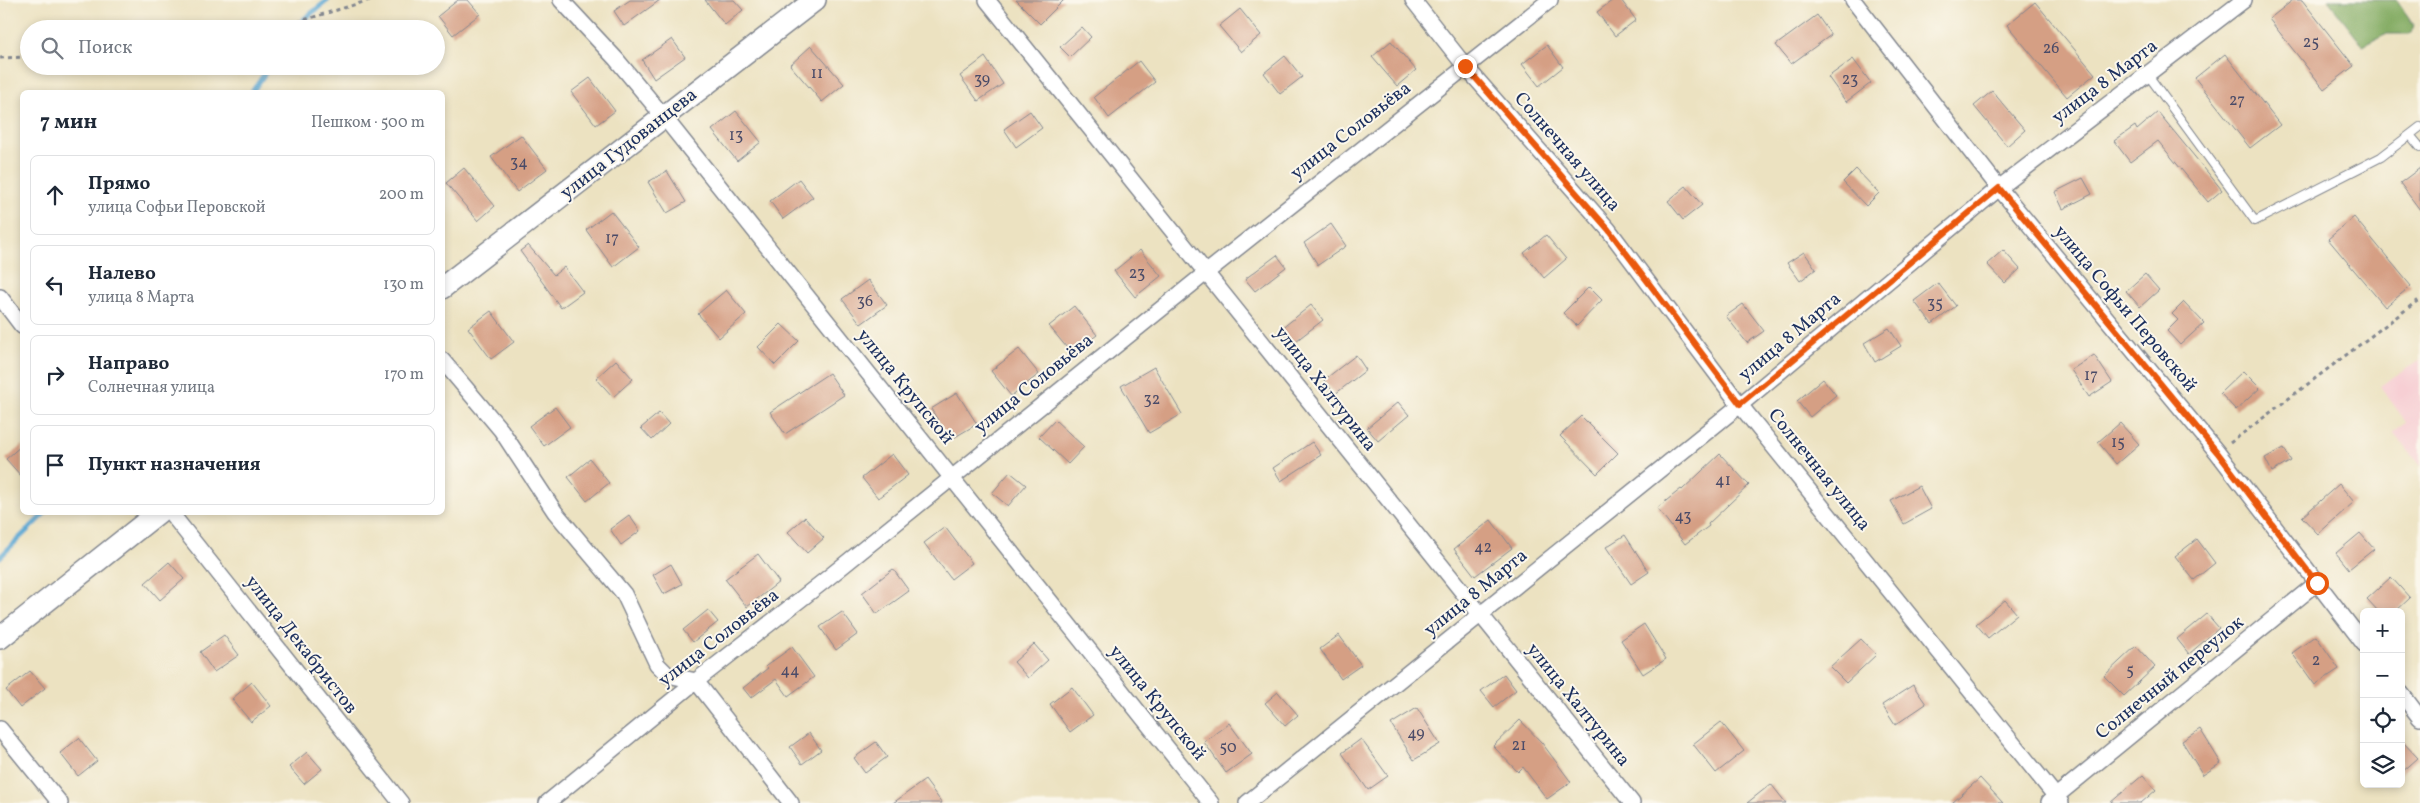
<!DOCTYPE html>
<html lang="ru">
<meta charset="utf-8">
<style>
body{margin:0;font-family:Vollkorn,serif;background:#f6f6f7;color:#1f2937}
.controls{position:absolute;right:15px;bottom:15px;display:grid;overflow:hidden;border-radius:8px;box-shadow:0 2px 8px #0003}
.controls button{width:45px;height:45px;display:grid;place-items:center;padding:0;border:0;border-bottom:1px solid #e0e1e3;background:#fff;color:#1f2937;font:25px sans-serif}
.stop{position:absolute;width:15px;height:15px;margin:-11px;border:4px solid #ea580c;border-radius:50%;background:#fff}
.stop.end{background:#ea580c;border-color:#fff;box-shadow:0 1px 5px #0008}
.list{margin:0;padding:0;list-style:none}
h2{display:flex;justify-content:space-between;align-items:center;height:65px;margin:0;padding:0 20px;font-size:21px}
h2 small{font-size:16px;font-weight:400;color:#747a83}
.list li{display:grid;grid-template-columns:32px 1fr auto;gap:15px;align-items:center;box-sizing:border-box;height:80px;margin:0 10px 10px;padding:0 10px;border:1px solid #e0e1e3;border-radius:8px}
.list b{display:block;font-size:19px;white-space:nowrap}
.list p{margin:0;font-size:16px;white-space:nowrap;color:#747a83}
.list em{font-size:16px;font-style:normal;color:#747a83}
.icon{flex:none;width:28px;height:28px;fill:none;stroke:currentColor;stroke-width:2;stroke-linecap:round;stroke-linejoin:round}
.map{position:relative;flex:none;width:2420px;height:803px;overflow:hidden}
.search{position:absolute;background:#fff;box-shadow:0 2px 8px #0003;left:20px;top:20px;width:425px;height:55px;display:flex;align-items:center;gap:12px;box-sizing:border-box;padding:0 18px;border-radius:28px;color:#747a83;font-size:19px}
.panel{position:absolute;background:#fff;box-shadow:0 2px 8px #0003;left:20px;top:90px;width:425px;height:425px;border-radius:8px}
.map>svg:first-child{display:block}
</style>
<div class="map">
<svg width="2420" height="803" viewBox="0 0 2420 803">
<rect width="100%" height="100%" fill="#fbf7ec"/>
<filter id="ink" filterUnits="userSpaceOnUse"><feTurbulence type="fractalNoise" baseFrequency=".02" numOctaves="2"/><feDisplacementMap in="SourceGraphic" scale="10" xChannelSelector="R" yChannelSelector="G"/><feConvolveMatrix kernelMatrix="1 2 1 2 8 2 1 2 1" color-interpolation-filters="sRGB"/></filter>
<filter id="wash" filterUnits="userSpaceOnUse"><feTurbulence type="fractalNoise" baseFrequency=".0096" numOctaves="4" result="noise"/><feDisplacementMap in="SourceGraphic" scale="20" xChannelSelector="R" yChannelSelector="G"/><feGaussianBlur stdDeviation="1.12" result="paint"/><feColorMatrix in="noise" values="0 0 0 0 0 0 0 0 0 0 0 0 0 0 0 0 0 1.4 0 .05"/><feComposite in="paint" operator="in"/></filter>
<g filter="url(#wash)">
<rect width="100%" height="100%" fill="#ece2c1"/>
<!-- built -->
<path fill="#f7cfd4" d="M2420 360V465L2393 432 2406 422 2380 386Z"/>
<!-- forest -->
<path fill="#81aa61" stroke="#4e6c60" d="M2328 0H2396L2414 26 2410 34H2385L2363 45Z"/>
<g fill="none" stroke-linecap="round" stroke-linejoin="round">
<!-- stream -->
<g stroke="#59a6d2" stroke-width="5">
<path d="M297 29 303 20 328 0"/>
<path d="M252 92 270 66"/>
<path d="M0 557 46 512"/>
</g>
</g>
<g id="blocks">
<!-- building -->
<g fill="#d59f84">
<path d="M458 0H468L480 14 453 35 438 16Z"/>
<path d="M630 0H660L624 26 614 11Z"/>
<path d="M705 0H734L743 10 725 25Z"/>
<path d="M1016 0H1064L1040 24Z"/>
<path d="M1613 0H1621L1636 20 1615 36 1597 12Z"/>
<path d="M2293 0H2302L2354 66 2324 89 2269 19Z"/>
<path d="M2035 2 2095 74 2067 97 2007 25Z"/>
<path d="M1240 9 1261 35 1241 52 1219 26Z"/>
<path d="M1817 15 1831 35 1791 64 1776 45Z"/>
<path d="M1082 27 1091 37 1070 57 1060 47Z"/>
<path d="M672 39 685 57 654 79 642 60Z"/>
<path d="M1391 41 1416 70 1397 86 1372 57Z"/>
<path d="M1547 45 1563 67 1539 86 1522 64Z"/>
<path d="M811 46 844 84 822 102 790 65Z"/>
<path d="M2225 54 2280 125 2250 148 2195 78Z"/>
<path d="M1285 56 1302 77 1280 94 1264 73Z"/>
<path d="M985 57 1003 84 978 101 960 76Z"/>
<path d="M1853 59 1871 83 1846 102 1828 77Z"/>
<path d="M1139 61 1155 82 1109 118 1094 97Z"/>
<path d="M590 78 615 111 596 125 571 92Z"/>
<path d="M1992 91 2025 130 2007 146 1974 106Z"/>
<path d="M736 111 761 142 737 161 712 130Z"/>
<path d="M1030 111 1042 128 1016 147 1004 129Z"/>
<path d="M2158 112 2222 190 2208 202 2158 141 2130 162 2114 141 2135 126 2137 130Z"/>
<path d="M521 135 547 169 517 192 491 157Z"/>
<path d="M464 168 495 206 478 221 446 183Z"/>
<path d="M2420 168V210L2400 183Z"/>
<path d="M1856 169 1879 193 1866 206 1843 182Z"/>
<path d="M667 171 686 202 667 213 648 182Z"/>
<path d="M2083 178 2092 194 2063 209 2055 192Z"/>
<path d="M799 179 813 197 783 219 770 201Z"/>
<path d="M1686 186 1702 205 1683 220 1668 201Z"/>
<path d="M611 211 639 247 613 267 586 230Z"/>
<path d="M2354 217 2411 286 2385 307 2328 239Z"/>
<path d="M1331 224 1346 246 1318 265 1304 243Z"/>
<path d="M1546 235 1566 259 1544 278 1524 253Z"/>
<path d="M528 245 554 275 564 267 583 292 561 308 520 251Z"/>
<path d="M1140 250 1161 276 1135 297 1114 271Z"/>
<path d="M2003 250 2020 269 2005 283 1987 264Z"/>
<path d="M1804 252 1816 269 1800 281 1787 263Z"/>
<path d="M1277 255 1286 267 1255 291 1245 279Z"/>
<path d="M2145 274 2159 290 2140 307 2126 291Z"/>
<path d="M868 280 887 305 861 324 842 299Z"/>
<path d="M1938 283 1956 306 1932 324 1914 301Z"/>
<path d="M1589 287 1602 300 1577 326 1563 313Z"/>
<path d="M726 290 746 314 719 338 698 314Z"/>
<path d="M2184 302 2204 323 2180 345 2167 331 2178 320 2172 314Z"/>
<path d="M1743 304 1764 331 1747 343 1726 316Z"/>
<path d="M1311 305 1323 320 1292 344 1281 329Z"/>
<path d="M1074 306 1097 335 1072 354 1049 326Z"/>
<path d="M491 311 514 342 491 359 468 328Z"/>
<path d="M781 324 799 341 775 365 758 347Z"/>
<path d="M1889 328 1901 346 1875 362 1864 343Z"/>
<path d="M1019 349 1039 374 1011 396 991 371Z"/>
<path d="M1356 355 1366 370 1335 394 1324 380Z"/>
<path d="M2094 355 2112 382 2089 397 2071 370Z"/>
<path d="M616 360 633 379 613 397 596 378Z"/>
<path d="M1154 367 1182 414 1149 433 1121 386Z"/>
<path d="M2243 371 2260 388 2236 410 2220 393Z"/>
<path d="M829 373 844 395 785 434 770 412Z"/>
<path d="M1823 379 1836 395 1810 417 1797 401Z"/>
<path d="M957 393 977 424 950 440 931 409Z"/>
<path d="M1398 402 1409 415 1378 441 1367 428Z"/>
<path d="M555 407 570 427 544 446 529 426Z"/>
<path d="M659 413 669 424 652 440 641 428Z"/>
<path d="M1581 416 1618 453 1597 474 1560 436Z"/>
<path d="M1055 420 1084 447 1068 464 1039 437Z"/>
<path d="M2120 423 2139 444 2116 464 2098 442Z"/>
<path d="M1312 442 1321 455 1281 481 1273 468Z"/>
<path d="M22 445V477L6 459Z"/>
<path d="M2284 448 2291 461 2272 472 2265 458Z"/>
<path d="M892 454 908 475 878 498 862 478Z"/>
<path d="M1720 454 1749 485 1708 524 1709 526 1685 544 1657 508 1681 489 1682 490Z"/>
<path d="M590 459 609 483 587 501 568 477Z"/>
<path d="M1010 472 1026 485 1008 506 992 493Z"/>
<path d="M2339 484 2354 502 2318 534 2302 517Z"/>
<path d="M1919 486 1931 509 1904 524 1891 501Z"/>
<path d="M629 515 640 531 621 545 610 529Z"/>
<path d="M805 517 824 538 807 553 788 532Z"/>
<path d="M1491 520 1512 548 1475 576 1454 549Z"/>
<path d="M945 527 972 563 951 579 924 543Z"/>
<path d="M2360 533 2374 549 2349 569 2336 553Z"/>
<path d="M1625 535 1649 572 1631 584 1606 547Z"/>
<path d="M2197 539 2215 563 2194 580 2175 556Z"/>
<path d="M758 554 779 582 747 607 725 579Z"/>
<path d="M169 562 184 579 160 600 145 583Z"/>
<path d="M671 564 682 584 664 594 653 575Z"/>
<path d="M893 569 909 591 877 614 862 593Z"/>
<path d="M2391 577 2410 598 2395 612H2379L2367 599Z"/>
<path d="M2005 600 2017 614 1988 638 1976 624Z"/>
<path d="M708 610 718 622 693 642 683 630Z"/>
<path d="M842 612 858 634 836 650 820 627Z"/>
<path d="M2207 614 2219 628 2189 654 2177 639Z"/>
<path d="M1644 624 1666 659 1643 674 1621 640Z"/>
<path d="M224 635 239 655 214 672 200 652Z"/>
<path d="M1339 635 1361 665 1341 679 1320 649Z"/>
<path d="M2316 636 2339 669 2315 685 2292 653Z"/>
<path d="M1861 639 1876 655 1846 683 1830 667Z"/>
<path d="M1034 644 1048 660 1028 678 1014 662Z"/>
<path d="M2136 646 2155 667 2124 696 2104 676Z"/>
<path d="M792 647 814 677 788 696 776 679 751 698 743 688 768 668 766 666Z"/>
<path d="M30 671 45 688 20 708 6 690Z"/>
<path d="M1504 674 1516 690 1494 707 1481 691Z"/>
<path d="M252 682 271 706 251 722 232 699Z"/>
<path d="M1913 685 1926 704 1895 725 1882 705Z"/>
<path d="M1072 687 1093 715 1070 732 1050 704Z"/>
<path d="M1278 692 1298 715 1285 726 1265 703Z"/>
<path d="M1417 708 1440 744 1414 760 1391 724Z"/>
<path d="M1520 720 1542 743 1571 782 1547 799 1523 767 1518 772 1493 746Z"/>
<path d="M1721 722 1744 751 1716 773 1693 744Z"/>
<path d="M1229 723 1252 754 1226 773 1204 742Z"/>
<path d="M2200 729 2221 763 2203 775 2182 741Z"/>
<path d="M809 733 821 750 802 764 790 747Z"/>
<path d="M79 738 97 761 78 776 60 753Z"/>
<path d="M1361 739 1388 776 1368 790 1342 753Z"/>
<path d="M2401 740 2418 758 2401 773Z"/>
<path d="M876 742 887 757 865 773 854 758Z"/>
<path d="M307 752 322 769 304 784 289 767Z"/>
<path d="M2143 775 2156 790 2141 803H2110Z"/>
<path d="M1980 778 2003 803H1952Z"/>
<path d="M925 780 942 803H893Z"/>
<path d="M1771 784 1786 803H1747Z"/>
</g>
</g>
</g>
<g filter="url(#ink)">
<use href="#blocks" fill-opacity="0" stroke="#848890" stroke-width="1"/>
<g fill="none" stroke-linecap="round" stroke-linejoin="round">
<!-- lane casing -->
<g stroke="#848890" stroke-width="10">
<g id="lane">
<path d="M2148 75 2255 221 2381 157 2420 127"/>
<path d="M2410 135 2420 147"/>
</g>
</g>
<!-- street casing -->
<g stroke="#848890" stroke-width="18">
<g id="street">
<path d="M561 0 616 59 664 117 1211 803"/>
<path d="M987 0 1632 803"/>
<path d="M1413 0 1465 66 1608 229 1740 405 2061 803"/>
<path d="M1853 0 1999 188 2217 452 2364 644"/>
<path d="M0 297 22 326"/>
<path d="M442 360 501 430 555 512 624 594 657 664 668 675 696 681 791 803"/>
<path d="M170 512 401 803"/>
<path d="M2401 693 2420 718"/>
<path d="M0 729 60 803"/>
<path d="M2049 802 2317 583"/>
<path d="M547 803 696 681 824 581 1207 272 1550 0"/>
<path d="M1247 803 1740 405 1999 188 2244 0"/>
</g>
</g>
<!-- secondary casing -->
<g stroke="#848890" stroke-width="24">
<g id="secondary">
<path d="M442 288 815 0"/>
<path d="M0 638 159 512"/>
</g>
</g>
<!-- path -->
<g stroke="#848890" stroke-width="3" stroke-dasharray="4 4" stroke-linecap="butt">
<path d="M266 29 284 26 370 0"/>
<path d="M0 58 29 57"/>
<path d="M2230 443 2420 299"/>
</g>
<!-- lane -->
<use href="#lane" stroke="#fff" stroke-width="8"/>
<!-- street -->
<use href="#street" stroke="#fff" stroke-width="15"/>
<!-- secondary -->
<use href="#secondary" stroke="#fff" stroke-width="21"/>
</g>
</g>
<g fill="none" stroke-linecap="round" stroke-linejoin="round" filter="url(#ink)">
<!-- route -->
<path stroke="#ea580c" stroke-width="6" d="M1465 66 1608 229 1740 404 1999 188 2217 452 2317 583"/>
</g>
<g text-anchor="middle" dominant-baseline="central" stroke-width="4" stroke-linejoin="round" paint-order="stroke">
<!-- number labels -->
<g font-size="16" fill="#4a4b68">
<text x="2311" y="43">25</text>
<text x="2051" y="49">26</text>
<text x="817" y="74">11</text>
<text x="982" y="80">39</text>
<text x="1850" y="80">23</text>
<text x="2237" y="101">27</text>
<text x="736" y="136">13</text>
<text x="519" y="163">34</text>
<text x="612" y="239">17</text>
<text x="1137" y="274">23</text>
<text x="865" y="302">36</text>
<text x="1935" y="304">35</text>
<text x="2091" y="376">17</text>
<text x="1152" y="400">32</text>
<text x="2118" y="443">15</text>
<text x="1723" y="481">41</text>
<text x="1683" y="517">43</text>
<text x="1483" y="548">42</text>
<text x="2316" y="661">2</text>
<text x="790" y="671">44</text>
<text x="2130" y="671">5</text>
<text x="1416" y="734">49</text>
<text x="1519" y="746">21</text>
<text x="1228" y="748">50</text>
</g>
<!-- street labels -->
<g font-size="19" fill="#1b2f5e" stroke="#fbf7ec">
<text transform="translate(2105 82) rotate(-37)">улица 8 Марта</text>
<text transform="translate(1351 131) rotate(-38)">улица Соловьёва</text>
<text transform="translate(629 144) rotate(-38)">улица Гудованцева</text>
<text transform="translate(1567 152) rotate(49)">Солнечная улица</text>
<text transform="translate(2125 309) rotate(50)">улица Софьи Перовской</text>
<text transform="translate(1790 337) rotate(-40)">улица 8 Марта</text>
<text transform="translate(1034 384) rotate(-39)">улица Соловьёва</text>
<text transform="translate(905 387) rotate(51)">улица Крупской</text>
<text transform="translate(1325 389) rotate(52)">улица Халтурина</text>
<text transform="translate(1819 470) rotate(51)">Солнечная улица</text>
<text transform="translate(1476 593) rotate(-39)">улица 8 Марта</text>
<text transform="translate(719 638) rotate(-38)">улица Соловьёва</text>
<text transform="translate(301 645) rotate(52)">улица Декабристов</text>
<text transform="translate(2170 678) rotate(-39)">Солнечный переулок</text>
<text transform="translate(1157 703) rotate(51)">улица Крупской</text>
<text transform="translate(1578 705) rotate(51)">улица Халтурина</text>
</g>
</g>
</svg>
<div class="controls">
<button>+</button>
<button>−</button>
<button><svg class="icon" aria-label="locate" viewBox="0 0 24 24"><circle cx="12" cy="12" r="6"/><path d="M12 2v4M12 18v4M2 12h4M18 12h4"/></svg></button>
<button><svg class="icon" aria-label="layers" viewBox="0 0 24 24"><path d="M12 4l9 5-9 5-9-5zM3 14l9 5 9-5"/></svg></button>
</div>
<div class="stop" style="left:2317px;top:583px"></div>
<div class="stop end" style="left:1465px;top:66px"></div>
<div class="search"><svg class="icon" aria-label="search" viewBox="0 0 24 24"><circle cx="10" cy="10" r="6"/><path d="M15 15l6 6"/></svg>Поиск</div>
<section class="panel">
<h2>7 мин<small>Пешком · 500 m</small></h2>
<ul class="list">
<li><svg class="icon" aria-label="ahead" viewBox="0 0 24 24"><path d="M12 20V5M6 11l6-6 6 6"/></svg><div><b>Прямо</b><p>улица Софьи Перовской</p></div><em>200 m</em></li>
<li><svg class="icon" aria-label="left" viewBox="0 0 24 24"><path d="M17 20v-9H6M10 6l-5 5 5 5"/></svg><div><b>Налево</b><p>улица 8 Марта</p></div><em>130 m</em></li>
<li><svg class="icon" aria-label="right" viewBox="0 0 24 24"><path d="M7 20v-9h11M14 6l5 5-5 5"/></svg><div><b>Направо</b><p>Солнечная улица</p></div><em>170 m</em></li>
<li><svg class="icon" aria-label="arrive" viewBox="0 0 24 24"><path d="M6 21V4h12l-3 4 3 4H6"/></svg><div><b>Пункт назначения</b></div></li>
</ul>
</section>
</div>
